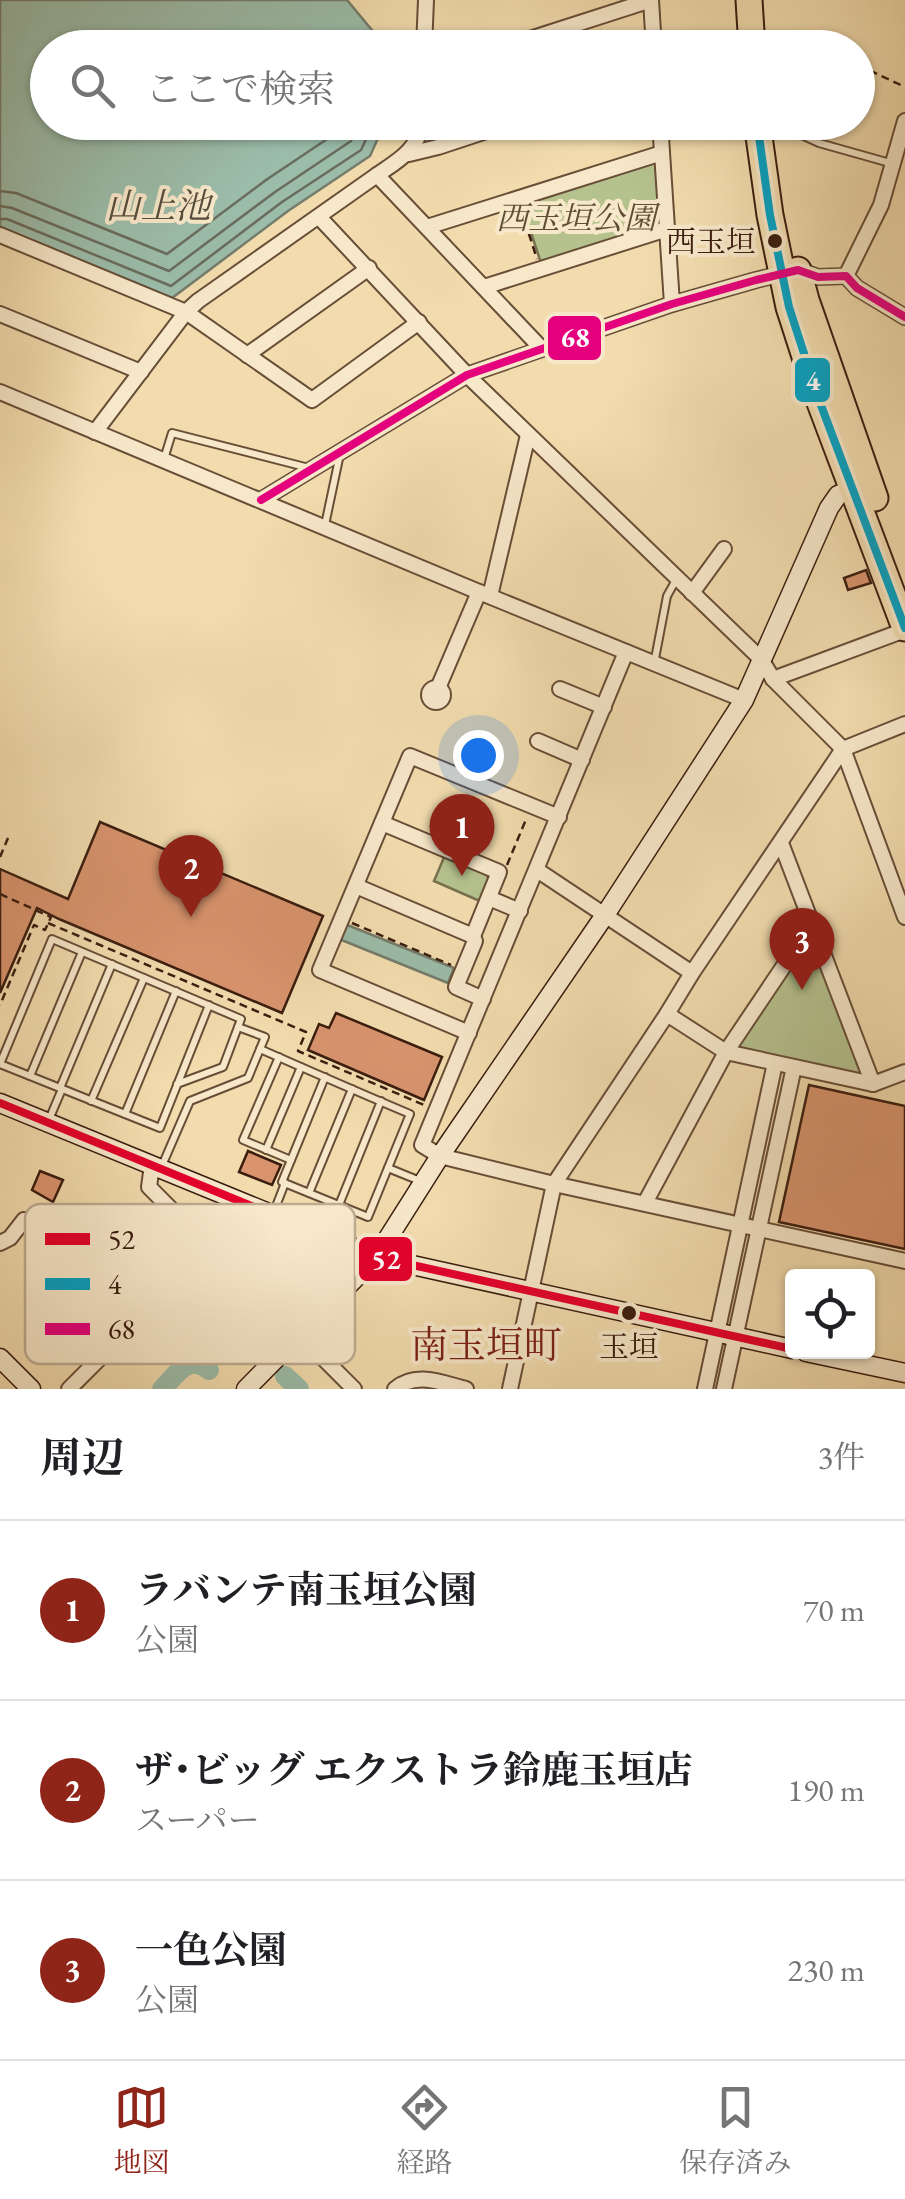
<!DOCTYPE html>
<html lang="ja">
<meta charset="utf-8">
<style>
body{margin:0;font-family:"EB Garamond","Noto Serif JP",serif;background:#f2f2f2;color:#202124}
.controls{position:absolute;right:30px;bottom:30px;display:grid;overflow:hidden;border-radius:10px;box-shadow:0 2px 8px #0004}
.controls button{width:90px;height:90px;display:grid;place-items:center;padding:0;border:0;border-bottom:2px solid #e0e0e0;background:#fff;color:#202124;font:50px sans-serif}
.you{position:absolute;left:478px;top:755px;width:35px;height:35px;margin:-25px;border:8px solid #fff;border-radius:50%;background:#1a73e8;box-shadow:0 0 0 15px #1a73e833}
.badge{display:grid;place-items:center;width:65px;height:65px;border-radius:50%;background:#8f2418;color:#fff;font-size:32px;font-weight:700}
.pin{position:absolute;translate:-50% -82px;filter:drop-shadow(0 2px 5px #0008)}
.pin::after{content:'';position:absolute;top:52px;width:35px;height:30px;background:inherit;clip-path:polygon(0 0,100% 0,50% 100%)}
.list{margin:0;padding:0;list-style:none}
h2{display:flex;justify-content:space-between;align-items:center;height:130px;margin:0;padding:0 40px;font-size:42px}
h2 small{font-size:32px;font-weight:400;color:#757577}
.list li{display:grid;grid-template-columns:65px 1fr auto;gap:30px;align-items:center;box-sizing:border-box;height:180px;padding:0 40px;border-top:2px solid #e0e0e0}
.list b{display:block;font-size:38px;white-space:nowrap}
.list p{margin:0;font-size:32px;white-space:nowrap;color:#757577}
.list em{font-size:32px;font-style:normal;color:#757577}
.icon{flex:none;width:55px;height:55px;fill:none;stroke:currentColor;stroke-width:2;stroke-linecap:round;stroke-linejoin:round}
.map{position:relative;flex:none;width:905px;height:1389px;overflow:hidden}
.search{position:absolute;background:#fff;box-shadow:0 2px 8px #0004;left:30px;right:30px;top:30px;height:110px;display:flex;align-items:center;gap:25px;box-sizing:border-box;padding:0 35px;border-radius:55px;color:#757577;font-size:38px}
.sheet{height:670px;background:#fff}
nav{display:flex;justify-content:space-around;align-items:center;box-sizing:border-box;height:140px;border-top:2px solid #e0e0e0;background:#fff;font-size:28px;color:#757577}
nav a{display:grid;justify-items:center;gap:5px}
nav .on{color:#8f2418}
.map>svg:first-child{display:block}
</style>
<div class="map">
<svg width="905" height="1389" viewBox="0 0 905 1389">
<rect width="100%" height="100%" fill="#f2dcae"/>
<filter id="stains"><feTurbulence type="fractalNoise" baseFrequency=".002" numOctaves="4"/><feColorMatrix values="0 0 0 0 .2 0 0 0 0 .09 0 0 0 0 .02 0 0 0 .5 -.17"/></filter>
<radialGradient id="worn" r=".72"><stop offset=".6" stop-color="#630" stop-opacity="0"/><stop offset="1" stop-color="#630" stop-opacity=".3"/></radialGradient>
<!-- green -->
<g fill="#b5c28e" stroke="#78704e" stroke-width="2.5">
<path d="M653 160 658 164 662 221 657 226 541 263 521 202Z"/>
<path d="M445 855 485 871 490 882 482 902 434 881Z"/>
<path d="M808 937H814L863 1070 859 1077 738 1048 736 1043Z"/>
</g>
<!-- water -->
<g fill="#9bbca9" stroke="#747c6b" stroke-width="2.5">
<path d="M0 0H347L386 47 48 48V122L385 123 370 156 288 211 172 298 0 227Z"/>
<path d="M345 924 454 968 448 983 339 939Z"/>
</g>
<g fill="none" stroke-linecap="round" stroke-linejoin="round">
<!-- shore -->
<g stroke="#6a6c5c" stroke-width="2.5">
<path d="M0 191 16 193 167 254 266 180 339 131 344 122"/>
<path d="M0 206 12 208 169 271 275 192 351 141 360 122"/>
<path d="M0 219H7L171 286 282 202 361 150 374 122"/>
</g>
<!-- river -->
<g stroke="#9bbca9" stroke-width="20">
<path d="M285 1376 299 1389"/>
<path d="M162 1389C177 1374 188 1353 209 1370"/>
</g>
</g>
<!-- building -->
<g fill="#d9946e" stroke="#3a1d0f" stroke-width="2.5">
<path d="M866 570 871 583 848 590 844 578Z"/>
<path d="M100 822 323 916 282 1013 59 919 37 908 0 993V869L68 899Z"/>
<path d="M336 1013 442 1057 424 1100 308 1050 319 1024 329 1028Z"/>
<path d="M809 1085 905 1106V1249L779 1222Z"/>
<path d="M248 1151 281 1165 272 1185 239 1172Z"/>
<path d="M40 1171 63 1180 53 1202 32 1190Z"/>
</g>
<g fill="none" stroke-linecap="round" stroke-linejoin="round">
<!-- lane casing -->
<g stroke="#684d37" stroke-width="10">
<g id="lane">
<path d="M797 133 819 143 890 163"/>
<path d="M164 459 172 433 309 468"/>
<path d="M325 525 340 454"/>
<path d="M654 664 667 596 676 580"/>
<path d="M260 1049C310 1071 360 1093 410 1114L368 1217 282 1182 325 1077"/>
<path d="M279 1057 243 1140 291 1160"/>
<path d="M30 1076 82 952"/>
<path d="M177 1084 223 1067 241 1019 52 939 0 1064 160 1128 209 1005"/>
<path d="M60 1088 112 964"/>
<path d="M91 1101 144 978"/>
<path d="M125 1114 176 991"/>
<path d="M48 1122 62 1089"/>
<path d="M266 1150 301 1067"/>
<path d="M161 1168 190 1101 248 1078 265 1037 238 1027"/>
<path d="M388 1168 420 1181"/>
<path d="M309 1193 352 1089"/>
<path d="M339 1205 381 1101"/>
<path d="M273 1214 285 1183"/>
</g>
</g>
<!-- street casing -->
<g stroke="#684d37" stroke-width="18">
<g id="street">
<path d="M651 0 654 48"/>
<path d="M424 48 426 0"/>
<path d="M502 48 651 0"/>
<path d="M660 122 672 304"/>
<path d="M409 154 438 147 514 122"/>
<path d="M377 175C399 160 418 150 422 122"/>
<path d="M319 217 467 375 761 659 773 679 843 749 905 917"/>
<path d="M427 227 662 153"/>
<path d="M0 235 186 312 312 400 419 322"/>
<path d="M846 276 881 205 905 121"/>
<path d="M484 287 667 229"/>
<path d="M0 314 141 372"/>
<path d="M247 355 369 268"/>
<path d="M0 392 479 592 744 700"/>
<path d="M95 432 186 312 198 301 377 175 541 348"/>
<path d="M261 500 467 375 672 304 756 280 798 270 818 277 846 276 857 288 905 317"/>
<path d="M692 593 724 549"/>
<path d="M490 596 528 435"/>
<path d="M626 652 422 1145 440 1156 554 1184 905 1261"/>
<path d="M773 679 905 630"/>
<circle cx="436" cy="695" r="7"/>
<path d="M438 688 479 592"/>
<path d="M560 689 604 707"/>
<path d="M538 741 582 760"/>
<path d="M382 823 499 872 473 936 475 941 456 987 483 999"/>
<path d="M781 843 873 1084"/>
<path d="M537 870 692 973"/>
<path d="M356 886 473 936"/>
<path d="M489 898 520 911"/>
<path d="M667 1014 726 1052 873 1084 905 1072"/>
<path d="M469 1033 320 970 410 756 559 817"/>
<path d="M152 1165 149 1187 290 1329 313 1348 354 1389"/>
<path d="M645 1203 726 1052 812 924"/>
<path d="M0 1243 10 1238 24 1220"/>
<path d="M42 1284 108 1350"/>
<path d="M69 1389 108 1350 140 1313 168 1207"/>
<path d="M395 1389C416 1371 442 1383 466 1389"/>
<path d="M510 1389 554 1184 667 1014 692 973 843 749 905 724"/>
<path d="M705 1389 775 1063"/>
<path d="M724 1389 794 1067"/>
</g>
</g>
<!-- secondary casing -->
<g stroke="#3a1d0f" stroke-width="21">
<g id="secondary">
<path d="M0 1103 376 1257 792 1349"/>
<path d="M806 1352 905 1373"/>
<path d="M0 1358 31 1389"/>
<path d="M246 1389 376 1257 440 1156 605 915 744 700 829 508 838 495 860 486"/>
</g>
</g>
<!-- highway casing -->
<g stroke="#3a1d0f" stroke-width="29">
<g id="highway">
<path d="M749 0 752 48"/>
<path d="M757 122 770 215 789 307 819 400 905 628"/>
<path d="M798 270 806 300 875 498"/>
</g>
</g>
<!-- path -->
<g stroke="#3a1d0f" stroke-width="2.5" stroke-dasharray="8 5" stroke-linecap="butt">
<path d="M777 40 802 48"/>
<path d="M858 65 905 87"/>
<path d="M521 209 537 259"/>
<path d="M0 857 8 838"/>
<path d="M507 865 527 817"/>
<path d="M0 894 51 917 45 930 34 925 0 1005"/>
<path d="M48 923 306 1032 298 1051 424 1105"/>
<path d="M352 923 451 965"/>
</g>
<!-- lane -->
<use href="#lane" stroke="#f7e8ca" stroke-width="6"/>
<!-- street -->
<use href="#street" stroke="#f7e8ca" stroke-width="14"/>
<!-- secondary -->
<use href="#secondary" stroke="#f7e8ca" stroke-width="18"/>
<!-- highway -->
<use href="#highway" stroke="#f2dcae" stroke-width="25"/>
<!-- bus-1 casing -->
<g stroke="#f7e8ca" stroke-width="15">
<path id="bus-1" d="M0 1103 376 1257 792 1349"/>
</g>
<!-- bus-2 casing -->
<g stroke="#f7e8ca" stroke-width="15">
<path id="bus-2" d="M757 122 770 215 789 307 819 400 905 628"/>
</g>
<!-- bus-3 casing -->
<g stroke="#f7e8ca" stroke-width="15">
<path id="bus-3" d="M261 500 467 375 672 304 756 280 798 270 818 277 846 276 857 288 905 317"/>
</g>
<!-- bus-1 -->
<use href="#bus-1" stroke="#e4002b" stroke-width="8"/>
<!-- bus-2 -->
<use href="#bus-2" stroke="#03a2c4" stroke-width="8"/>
<!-- bus-3 -->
<use href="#bus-3" stroke="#e5007d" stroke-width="8"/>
</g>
<!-- markers -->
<g fill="#3a1d0f" stroke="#f7e8ca" stroke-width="4">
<circle cx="775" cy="241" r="9"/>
<circle cx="629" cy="1313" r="9"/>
</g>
<g text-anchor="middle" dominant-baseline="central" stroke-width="8" stroke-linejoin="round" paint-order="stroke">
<!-- bus labels -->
<g font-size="30" fill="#3a1d0f" stroke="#f7e8ca" text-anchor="end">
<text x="756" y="241">西玉垣</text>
<text x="629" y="1346" text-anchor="middle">玉垣</text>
</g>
<!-- park labels -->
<g font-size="32" font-style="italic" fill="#5f4f35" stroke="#f7e8ca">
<text x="576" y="218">西玉垣公園</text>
</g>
<!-- water labels -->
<g font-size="35" font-style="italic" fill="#574d3d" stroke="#f7e8ca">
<text x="158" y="205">山上池</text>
</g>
<!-- quarter labels -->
<g font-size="38" fill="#7a1f14" stroke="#f7e8ca">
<text x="486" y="1344">南玉垣町</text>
</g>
</g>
<!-- legend -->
<rect x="25" y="1204" width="330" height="160" rx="15" fill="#f7e8ca" stroke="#beab92" stroke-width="2.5"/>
<rect x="45" y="1233" width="45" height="12" fill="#e4002b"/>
<rect x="45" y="1278" width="45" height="12" fill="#03a2c4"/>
<rect x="45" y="1323" width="45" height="12" fill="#e5007d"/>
<g font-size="28" fill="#3a1d0f">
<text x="108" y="1249">52</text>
<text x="108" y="1294">4</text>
<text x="108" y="1339">68</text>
</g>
<g stroke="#f7e8ca" stroke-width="4">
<rect x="546" y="314" width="57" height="48" rx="10" fill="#e5007d"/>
<rect x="793" y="356" width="39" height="48" rx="10" fill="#03a2c4"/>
<rect x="357" y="1235" width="57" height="48" rx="10" fill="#e4002b"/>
</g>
<g font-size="28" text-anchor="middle" font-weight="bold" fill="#fff">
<text x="575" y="347">68</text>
<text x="813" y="390">4</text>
<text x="386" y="1269">52</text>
</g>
<rect width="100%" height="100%" filter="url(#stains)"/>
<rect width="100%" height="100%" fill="url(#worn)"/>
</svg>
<div class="controls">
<button><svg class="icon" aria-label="locate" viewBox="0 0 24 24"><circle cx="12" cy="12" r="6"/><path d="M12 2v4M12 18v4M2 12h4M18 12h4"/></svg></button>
</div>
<div class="you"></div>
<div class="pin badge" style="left:462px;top:876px">1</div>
<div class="pin badge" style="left:191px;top:917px">2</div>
<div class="pin badge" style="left:802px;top:990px">3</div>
<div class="search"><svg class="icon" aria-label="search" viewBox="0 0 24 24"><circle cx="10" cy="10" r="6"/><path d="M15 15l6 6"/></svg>ここで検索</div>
</div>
<section class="sheet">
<h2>周辺<small>3件</small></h2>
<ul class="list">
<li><span class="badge">1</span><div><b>ラバンテ南玉垣公園</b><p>公園</p></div><em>70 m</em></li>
<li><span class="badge">2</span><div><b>ザ･ビッグ エクストラ鈴鹿玉垣店</b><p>スーパー</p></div><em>190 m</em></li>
<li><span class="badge">3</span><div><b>一色公園</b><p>公園</p></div><em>230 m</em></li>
</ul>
</section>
<nav>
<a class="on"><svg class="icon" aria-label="map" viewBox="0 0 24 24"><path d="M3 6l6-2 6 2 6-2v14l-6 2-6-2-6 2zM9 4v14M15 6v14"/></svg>地図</a>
<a><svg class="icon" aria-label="directions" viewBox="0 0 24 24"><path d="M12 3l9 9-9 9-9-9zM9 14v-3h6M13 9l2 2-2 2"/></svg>経路</a>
<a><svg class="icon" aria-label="saved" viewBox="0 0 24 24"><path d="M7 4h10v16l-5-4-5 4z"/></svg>保存済み</a>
</nav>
